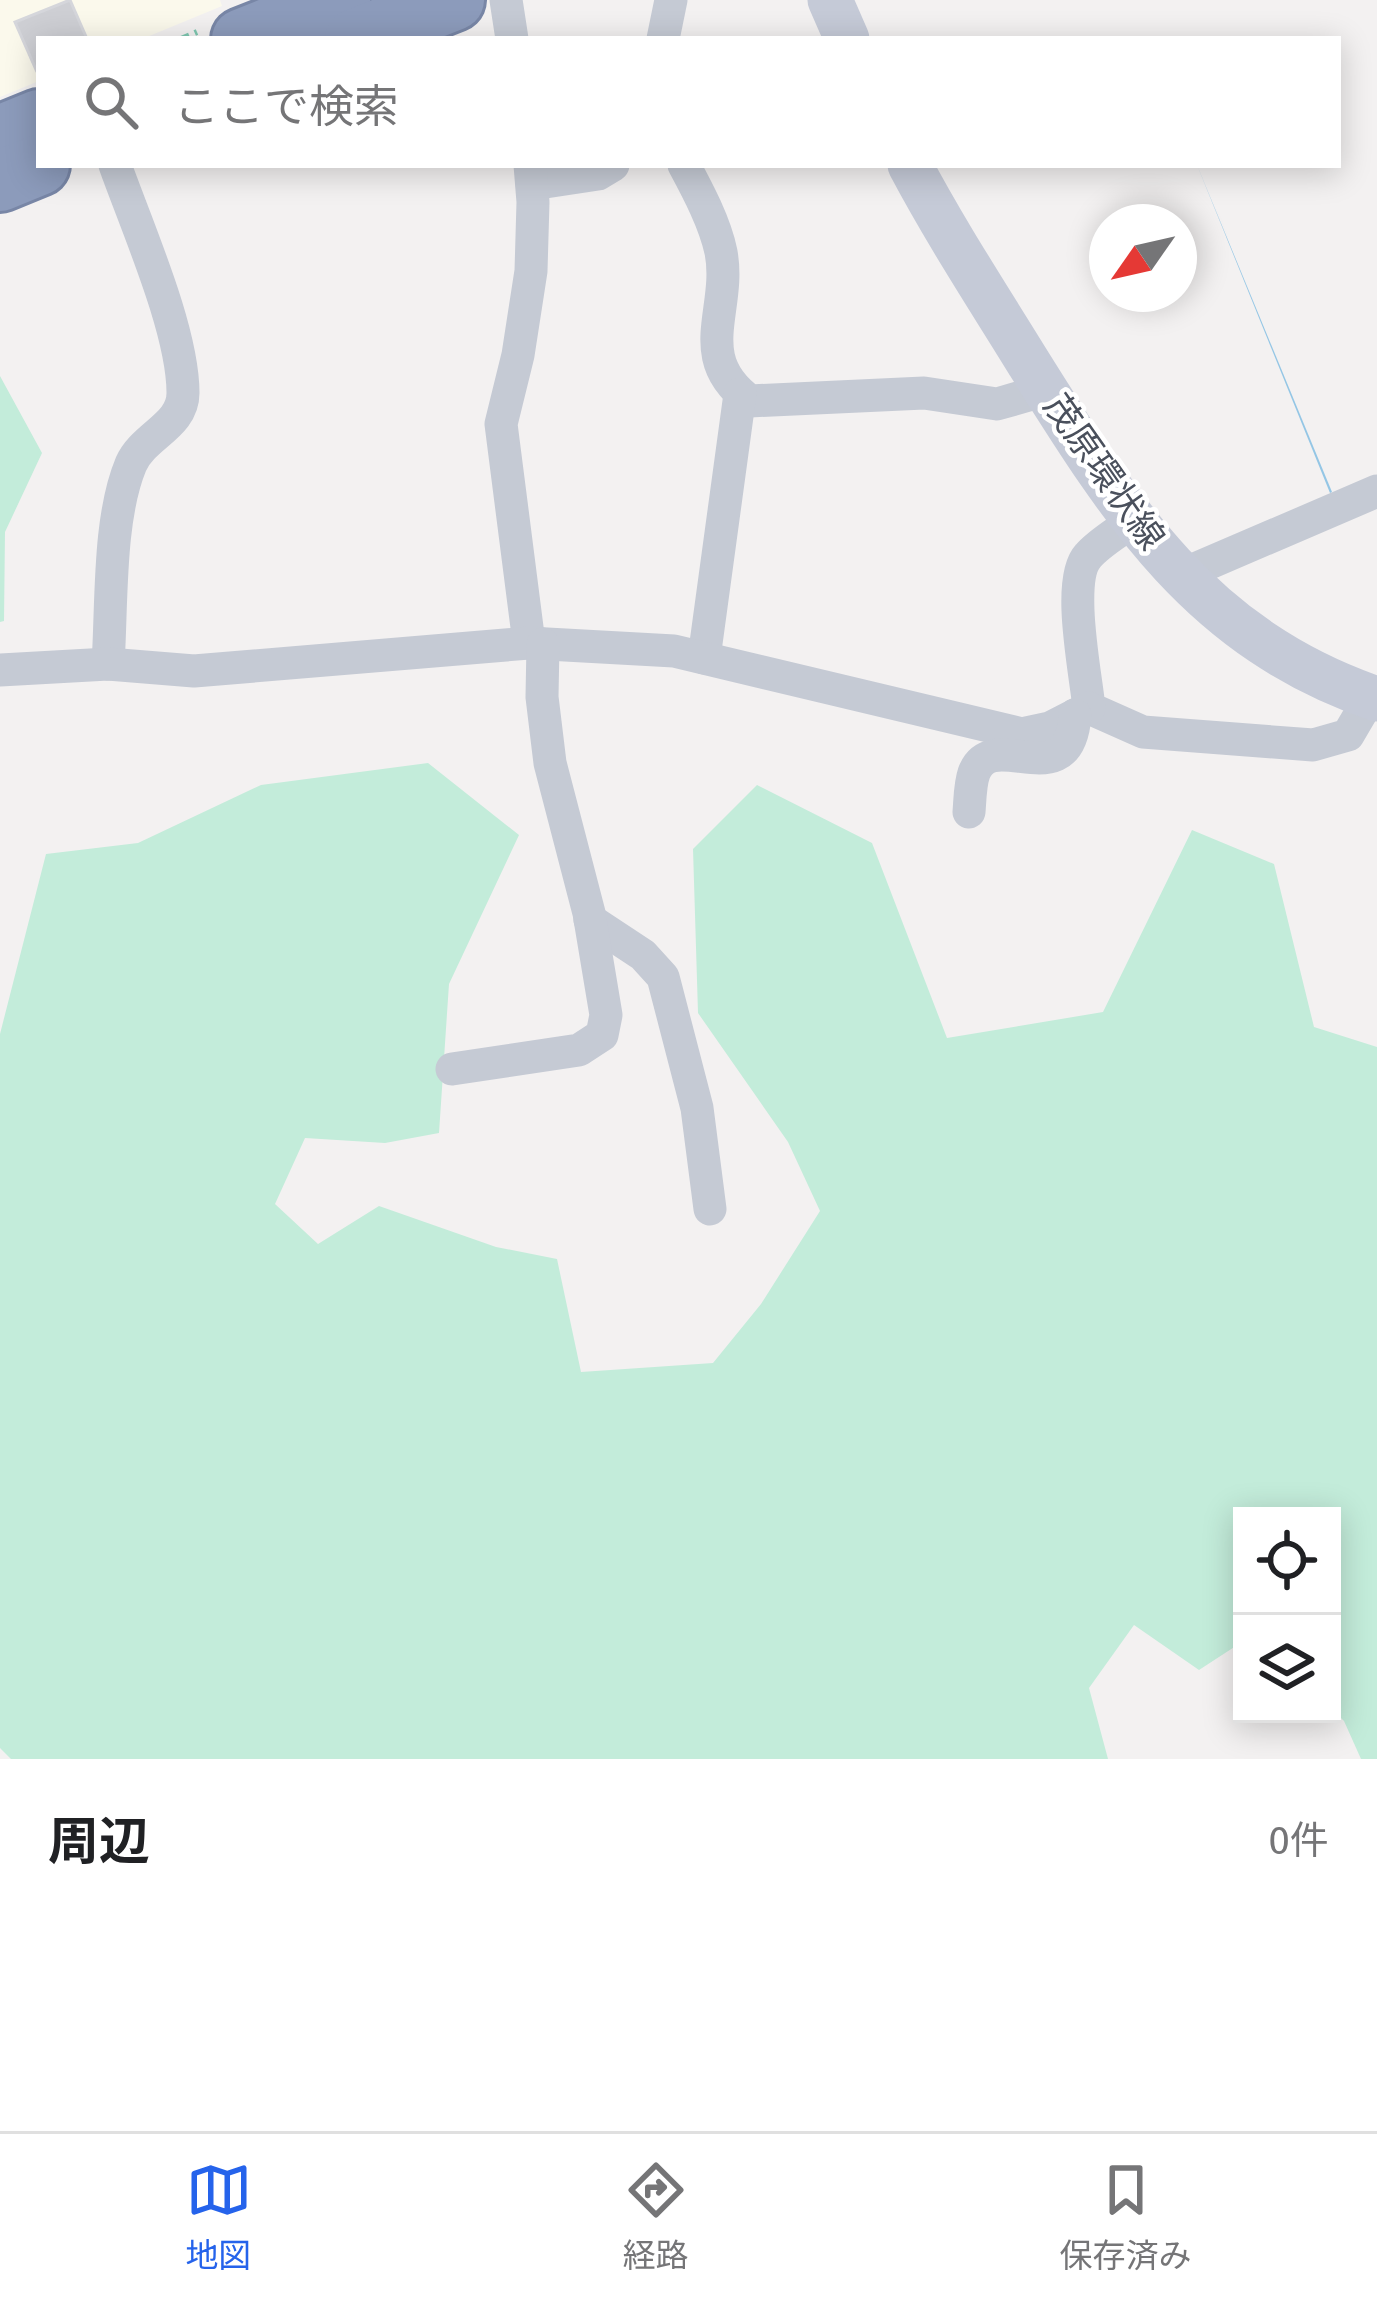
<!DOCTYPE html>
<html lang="ja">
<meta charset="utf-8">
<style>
body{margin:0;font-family:"Fira Sans","Noto Sans JP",sans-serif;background:#f2f2f2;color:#202124}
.controls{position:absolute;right:36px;bottom:36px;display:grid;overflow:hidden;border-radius:0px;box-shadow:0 6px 30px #0003}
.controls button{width:108px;height:108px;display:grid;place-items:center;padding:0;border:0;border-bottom:3px solid #e0e0e0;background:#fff;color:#202124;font:60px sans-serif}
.compass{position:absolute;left:1089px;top:204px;width:108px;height:108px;border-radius:50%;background:#fff;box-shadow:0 6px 30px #0003;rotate:236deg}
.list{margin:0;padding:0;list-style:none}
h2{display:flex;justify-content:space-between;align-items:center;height:156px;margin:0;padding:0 48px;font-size:51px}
h2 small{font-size:39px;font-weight:400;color:#757577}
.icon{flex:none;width:66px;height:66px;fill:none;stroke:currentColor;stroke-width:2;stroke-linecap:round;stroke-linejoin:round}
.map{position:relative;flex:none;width:1377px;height:1759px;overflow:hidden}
.search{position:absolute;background:#fff;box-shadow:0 6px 30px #0003;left:36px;right:36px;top:36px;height:132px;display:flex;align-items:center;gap:30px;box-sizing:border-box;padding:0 42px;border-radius:0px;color:#757577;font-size:45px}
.sheet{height:372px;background:#fff}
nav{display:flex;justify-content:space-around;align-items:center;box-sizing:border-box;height:168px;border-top:3px solid #e0e0e0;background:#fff;font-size:33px;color:#757577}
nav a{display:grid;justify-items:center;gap:6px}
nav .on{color:#2563eb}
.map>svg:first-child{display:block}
</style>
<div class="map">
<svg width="1377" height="1759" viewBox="0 0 1377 1759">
<rect width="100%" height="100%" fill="#f3f1f1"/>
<!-- commercial -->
<path fill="#fbf9ec" d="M0 0H220L222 6 142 39H39V81L0 97Z"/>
<!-- green -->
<g fill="#c3ecda">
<path d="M0 376 42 453 5 532 4 621 0 622Z"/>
<path d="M428 763 519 835 449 984 439 1133 385 1143 305 1138 275 1204 318 1244 379 1206 496 1247 557 1259 581 1372 713 1363 761 1304 820 1211 788 1142 698 1013 693 849 757 785 872 843 947 1038 1103 1012 1192 830 1274 864 1314 1027 1377 1047V1759H1361L1344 1721 1332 1709V1516H1242V1642L1199 1670 1134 1625 1089 1688 1108 1759H11L0 1748V1034L46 854 138 843 261 785Z"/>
</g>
<!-- water -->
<path fill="#94c6e5" d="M1197 165 1332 492 1330 493Z"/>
<!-- building -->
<path fill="#cecfd4" stroke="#d5d6db" stroke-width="3" d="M70 0 87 39H39L37 72 15 22Z"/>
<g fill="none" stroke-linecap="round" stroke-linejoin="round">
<!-- highway casing -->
<g stroke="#7886a6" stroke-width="66">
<g id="highway">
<path d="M242 39 340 0"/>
<path d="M355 39 454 0"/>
<path d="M0 136 39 120"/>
<path d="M0 181 39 165"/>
</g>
</g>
<!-- path -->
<path stroke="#7ec7b0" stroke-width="6" stroke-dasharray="9 6" stroke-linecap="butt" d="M181 39 197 32"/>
<!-- street -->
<g stroke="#c5cad4" stroke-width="33">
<path d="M506 0 512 39"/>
<path d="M663 39 671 0"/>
<path d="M684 165C698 191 715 223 721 252 732 310 690 357 750 401L924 393 997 404 1046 390"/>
<path d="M532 184 598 174 613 165"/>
<path d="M1134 520C1119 532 1100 542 1088 556 1066 580 1086 675 1089 708L1143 732 1313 745 1348 735 1371 696"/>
<path d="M1179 576 1377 491"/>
<path d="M529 643 501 424 518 355 531 271 533 202 530 165"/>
<path d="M704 658 740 394"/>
<path d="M108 664C112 604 108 519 131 464 144 435 183 426 183 393 183 330 137 227 115 165"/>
<path d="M0 670 108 664 194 671 529 643 674 651 1022 734 1050 728 1089 708"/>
<path d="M969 812C970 800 970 784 974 773 992 724 1069 800 1075 715"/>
<path d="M590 920 643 955 663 977 697 1108 710 1209"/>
<path d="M452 1069 579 1050 602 1035 606 1015 589 913 550 763 542 697 543 644"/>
</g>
<!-- secondary -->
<g stroke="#c5cad7" stroke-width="45">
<path d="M830 0 847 39"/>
<path d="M910 165C946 233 988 297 1028 362 1122 512 1201 639 1377 699"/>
</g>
<!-- highway -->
<use href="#highway" stroke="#8c9bbb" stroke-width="60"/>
</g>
<g text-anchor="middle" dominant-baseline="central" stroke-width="9" stroke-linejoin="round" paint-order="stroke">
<!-- street labels -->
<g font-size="36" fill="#4a505c" stroke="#fff">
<text transform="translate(1104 472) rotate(55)">茂原環状線</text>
</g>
</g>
</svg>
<div class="controls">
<button><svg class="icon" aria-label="locate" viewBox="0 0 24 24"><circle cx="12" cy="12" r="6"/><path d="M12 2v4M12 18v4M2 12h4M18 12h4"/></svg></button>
<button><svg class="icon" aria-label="layers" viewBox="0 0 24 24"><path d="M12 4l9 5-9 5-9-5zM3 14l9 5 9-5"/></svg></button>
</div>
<svg class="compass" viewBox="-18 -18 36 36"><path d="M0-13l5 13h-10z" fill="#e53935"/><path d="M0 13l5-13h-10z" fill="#757577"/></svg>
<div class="search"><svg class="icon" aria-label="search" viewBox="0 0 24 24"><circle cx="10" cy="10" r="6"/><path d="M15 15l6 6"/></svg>ここで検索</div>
</div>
<section class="sheet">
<h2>周辺<small>0件</small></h2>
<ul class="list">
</ul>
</section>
<nav>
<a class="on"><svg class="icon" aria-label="map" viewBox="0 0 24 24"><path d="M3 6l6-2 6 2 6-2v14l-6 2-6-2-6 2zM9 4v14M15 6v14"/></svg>地図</a>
<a><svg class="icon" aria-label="directions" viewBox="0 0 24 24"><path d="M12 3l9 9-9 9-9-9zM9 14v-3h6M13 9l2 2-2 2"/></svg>経路</a>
<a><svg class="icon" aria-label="saved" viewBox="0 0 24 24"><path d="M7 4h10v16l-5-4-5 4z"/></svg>保存済み</a>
</nav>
